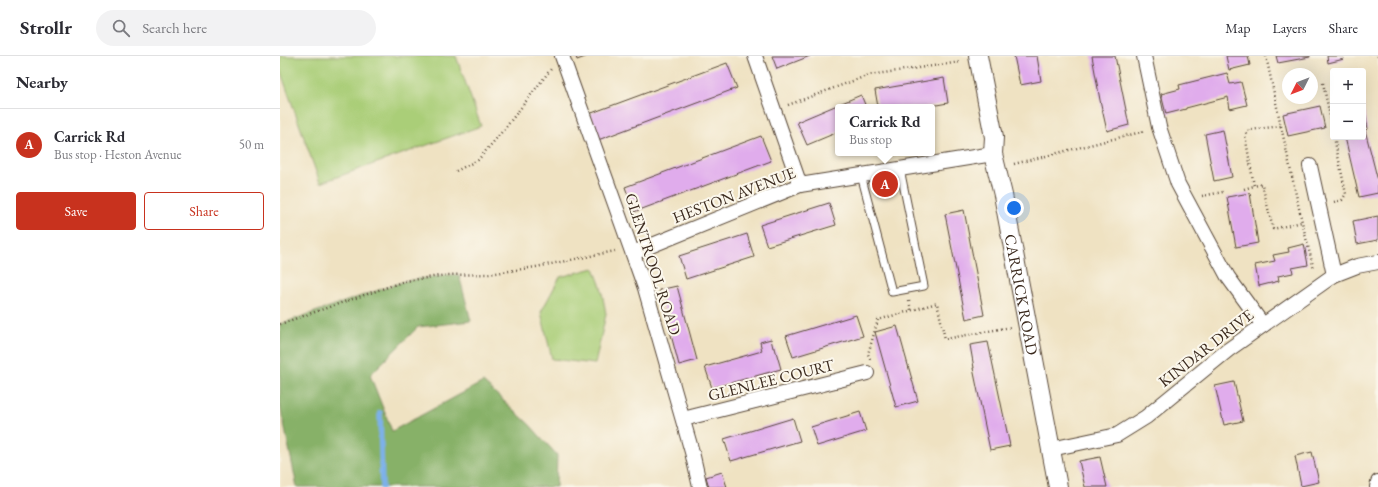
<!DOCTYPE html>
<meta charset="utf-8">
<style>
body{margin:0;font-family:"EB Garamond",serif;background:#f2f2f3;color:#2b2b33}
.controls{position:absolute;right:12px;top:12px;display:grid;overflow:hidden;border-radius:4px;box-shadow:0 4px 16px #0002}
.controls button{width:36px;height:36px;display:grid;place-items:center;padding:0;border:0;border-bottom:1px solid #e1e1e2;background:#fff;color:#2b2b33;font:20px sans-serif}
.compass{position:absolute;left:1002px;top:12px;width:36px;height:36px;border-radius:50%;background:#fff;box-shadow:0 4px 16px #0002;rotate:228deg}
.you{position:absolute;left:734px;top:152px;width:14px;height:14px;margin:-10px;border:3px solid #fff;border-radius:50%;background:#1a73e8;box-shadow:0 0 0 6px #1a73e833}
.badge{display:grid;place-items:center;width:26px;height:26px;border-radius:50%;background:#c8321e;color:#fff;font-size:13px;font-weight:700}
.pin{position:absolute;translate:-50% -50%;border:2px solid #fff;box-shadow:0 1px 4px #0006}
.popup{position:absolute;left:555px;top:48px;width:100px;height:52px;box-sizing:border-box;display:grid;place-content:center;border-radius:4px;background:#fff;filter:drop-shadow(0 1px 3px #0005);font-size:13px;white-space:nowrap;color:#7c7c81}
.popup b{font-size:15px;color:#2b2b33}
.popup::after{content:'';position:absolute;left:50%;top:100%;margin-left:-8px;border:8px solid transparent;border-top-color:#fff}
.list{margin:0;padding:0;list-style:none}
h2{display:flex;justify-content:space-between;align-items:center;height:52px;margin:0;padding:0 16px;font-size:17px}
h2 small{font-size:13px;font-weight:400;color:#7c7c81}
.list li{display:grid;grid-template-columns:26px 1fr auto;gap:12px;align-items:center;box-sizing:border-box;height:72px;padding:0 16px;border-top:1px solid #e1e1e2}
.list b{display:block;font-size:15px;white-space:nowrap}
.list p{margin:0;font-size:13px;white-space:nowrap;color:#7c7c81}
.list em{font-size:13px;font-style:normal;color:#7c7c81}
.actions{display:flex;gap:8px;padding:12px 16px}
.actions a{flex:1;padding:9px 0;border:1px solid #c8321e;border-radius:4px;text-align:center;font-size:14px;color:#c8321e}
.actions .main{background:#c8321e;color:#fff}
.icon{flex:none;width:22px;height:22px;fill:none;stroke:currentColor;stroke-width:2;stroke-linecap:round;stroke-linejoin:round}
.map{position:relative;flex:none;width:1098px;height:431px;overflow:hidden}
header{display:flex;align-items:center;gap:24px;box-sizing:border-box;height:56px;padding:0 20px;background:#fff;border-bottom:1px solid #e1e1e2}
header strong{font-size:19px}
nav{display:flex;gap:22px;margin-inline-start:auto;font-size:14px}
.search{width:280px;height:36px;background:#f2f2f3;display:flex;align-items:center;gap:10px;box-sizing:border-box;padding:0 14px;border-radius:22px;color:#7c7c81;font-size:15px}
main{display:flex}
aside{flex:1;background:#fff}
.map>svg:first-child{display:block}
</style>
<header>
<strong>Strollr</strong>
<div class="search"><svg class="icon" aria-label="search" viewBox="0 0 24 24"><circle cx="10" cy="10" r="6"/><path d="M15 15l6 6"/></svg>Search here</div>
<nav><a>Map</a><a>Layers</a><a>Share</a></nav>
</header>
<main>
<aside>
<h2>Nearby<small></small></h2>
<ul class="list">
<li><span class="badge">A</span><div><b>Carrick Rd</b><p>Bus stop · Heston Avenue</p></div><em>50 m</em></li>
</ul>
<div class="actions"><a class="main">Save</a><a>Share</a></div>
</aside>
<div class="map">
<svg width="1098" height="431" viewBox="0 0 1098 431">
<rect width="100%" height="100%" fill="#fbf7ec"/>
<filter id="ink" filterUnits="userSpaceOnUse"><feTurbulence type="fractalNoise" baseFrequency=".025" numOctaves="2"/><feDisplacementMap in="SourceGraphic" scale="8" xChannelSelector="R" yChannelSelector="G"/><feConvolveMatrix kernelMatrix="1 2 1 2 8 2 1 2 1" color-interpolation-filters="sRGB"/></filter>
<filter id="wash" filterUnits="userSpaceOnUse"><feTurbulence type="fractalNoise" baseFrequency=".012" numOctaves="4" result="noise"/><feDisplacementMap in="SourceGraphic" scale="16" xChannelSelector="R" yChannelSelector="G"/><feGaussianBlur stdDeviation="0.9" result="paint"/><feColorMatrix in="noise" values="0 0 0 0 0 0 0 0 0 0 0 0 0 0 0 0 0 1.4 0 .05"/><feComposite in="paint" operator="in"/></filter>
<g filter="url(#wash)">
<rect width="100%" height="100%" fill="#efe2c2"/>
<!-- green -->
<g fill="#aace78" stroke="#727c4b">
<path d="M0 0H176L201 70 40 127 0 14Z"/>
<path d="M314 212 321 231 326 258 315 308 272 303 261 256 280 221Z"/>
</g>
<!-- forest -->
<path fill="#87b168" stroke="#616e43" d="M167 219H179L191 265 138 271 90 319 112 375 203 326 249 368 277 399 276 431H17L0 349V268L125 225Z"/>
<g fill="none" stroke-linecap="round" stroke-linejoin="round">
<!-- stream -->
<path stroke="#7db1ea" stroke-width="5.5" d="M100 357 102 431"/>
</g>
<g id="blocks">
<!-- building -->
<g fill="#e0acec">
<path d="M296 0H308L297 4Z"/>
<path d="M492 0H530L497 13Z"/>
<path d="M734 0H757L761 25 740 29Z"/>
<path d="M812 0H835L849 69 827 75 820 44Z"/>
<path d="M946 0H968L970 9 949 14Z"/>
<path d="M996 0H1030V1L998 7Z"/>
<path d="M1047 0H1063L1064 3 1048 7Z"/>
<path d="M447 7 457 32 318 84 309 58Z"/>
<path d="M947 17 950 28 961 26 967 49 950 53 948 41 906 52V53L886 58 881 38 900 33 899 29Z"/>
<path d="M664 22 668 47 645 51H598L595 34Z"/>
<path d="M581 39 586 51H558V76L527 89 517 66Z"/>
<path d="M1083 44 1088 73 1085 74 1098 125V137L1079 141 1065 81H1083Z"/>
<path d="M1040 50 1045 72 1008 80 1003 58Z"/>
<path d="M943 74 952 121 934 125 925 78Z"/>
<path d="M481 80 491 105 354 156 345 131Z"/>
<path d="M970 137 978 187 956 191 947 141Z"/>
<path d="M549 147 556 169 487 190 480 169Z"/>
<path d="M684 154 704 259 686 263 665 158Z"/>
<path d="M1098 160V184L1077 188 1073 165Z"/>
<path d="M467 178 474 201 406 223 399 200Z"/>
<path d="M1024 188 1028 209 1012 212 1013 217 998 220 999 225 979 230 975 209 995 205 993 199 1009 196 1008 192Z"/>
<path d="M397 230 417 304 399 309 379 234Z"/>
<path d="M576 259 583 280 513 301 506 280Z"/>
<path d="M617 270 638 345 616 351 595 276Z"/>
<path d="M491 283 493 292H495L501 313 432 332 425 311 482 295 480 286Z"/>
<path d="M708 286 730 390 710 394 693 312H694L690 289Z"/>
<path d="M954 326 963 365 944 369 935 330Z"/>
<path d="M580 356 586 375 537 390 531 371Z"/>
<path d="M513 362 520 385 451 405 444 383Z"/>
<path d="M1032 396 1039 426 1021 430 1015 400Z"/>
<path d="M820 401 827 431H805L799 405Z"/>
<path d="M442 416 447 431H429L426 421Z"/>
</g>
</g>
</g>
<g filter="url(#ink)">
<use href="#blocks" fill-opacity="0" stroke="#564637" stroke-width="1"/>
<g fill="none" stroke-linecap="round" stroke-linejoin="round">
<!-- service casing -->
<g stroke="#564637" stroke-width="9">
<path id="service" d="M581 119 612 236 644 230 620 113"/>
</g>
<!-- minor casing -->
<g stroke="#564637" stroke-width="16">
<g id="minor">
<path d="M282 0 365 232 412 396 420 431"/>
<path d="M475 0 520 129"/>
<path d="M864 0 879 71 898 128 948 221 983 269"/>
<path d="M1030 110 1054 219"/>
<path d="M353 197 520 129 713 98"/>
<path d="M403 363 587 317"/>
<path d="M771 393 837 379 866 361 948 294 1054 219 1077 210 1098 206"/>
<path d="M1097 431 1098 426"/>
</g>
</g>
<!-- tertiary casing -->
<g stroke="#564637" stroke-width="20">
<g id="tertiary">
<path id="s1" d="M698 0 714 81 713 98 723 139 778 431"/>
</g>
</g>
<!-- path -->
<g stroke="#564637" stroke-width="2.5" stroke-dasharray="1 3" stroke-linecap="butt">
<path d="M986 0 1001 70 969 74 965 79 974 130 982 128 993 173 1022 166 1034 214"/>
<path d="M1098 0V2"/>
<path d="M1043 27 1053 74"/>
<path d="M508 49 589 19 681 6"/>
<path d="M1001 70 1022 166"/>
<path d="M734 108 865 75"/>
<path d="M176 115 198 104 226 71 271 13"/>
<path d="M964 133 974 130"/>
<path d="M922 140 943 136"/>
<path d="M1054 146 1062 144 1066 138 1054 81"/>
<path d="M629 245 631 254"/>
<path d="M0 268 125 225 167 219 209 218 256 211 335 195"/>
<path d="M590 303 588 298 598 264 657 247 665 283 731 271"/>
</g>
<!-- service -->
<use href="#service" stroke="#fff" stroke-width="7"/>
<!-- minor -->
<use href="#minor" stroke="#fff" stroke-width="14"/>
<!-- tertiary -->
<use href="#tertiary" stroke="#fff" stroke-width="18"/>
</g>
</g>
<g text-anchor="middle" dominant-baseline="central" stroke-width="4" stroke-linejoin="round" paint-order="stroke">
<!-- street labels -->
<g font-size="16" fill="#3b2a1e" stroke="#fbf7ec">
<text transform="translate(454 139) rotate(-21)">HESTON AVENUE</text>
<text transform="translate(373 208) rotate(72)">GLENTROOL ROAD</text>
<text stroke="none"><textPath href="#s1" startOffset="243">CARRICK ROAD</textPath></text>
<text transform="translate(926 292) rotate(-38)">KINDAR DRIVE</text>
<text transform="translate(491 324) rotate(-14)">GLENLEE COURT</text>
</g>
</g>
</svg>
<div class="controls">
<button>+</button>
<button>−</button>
</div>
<svg class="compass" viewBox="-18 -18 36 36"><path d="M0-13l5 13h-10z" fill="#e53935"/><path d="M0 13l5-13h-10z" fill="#7c7c81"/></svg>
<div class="you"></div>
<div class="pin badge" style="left:605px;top:128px">A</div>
<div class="popup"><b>Carrick Rd</b>Bus stop</div>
</div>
</main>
